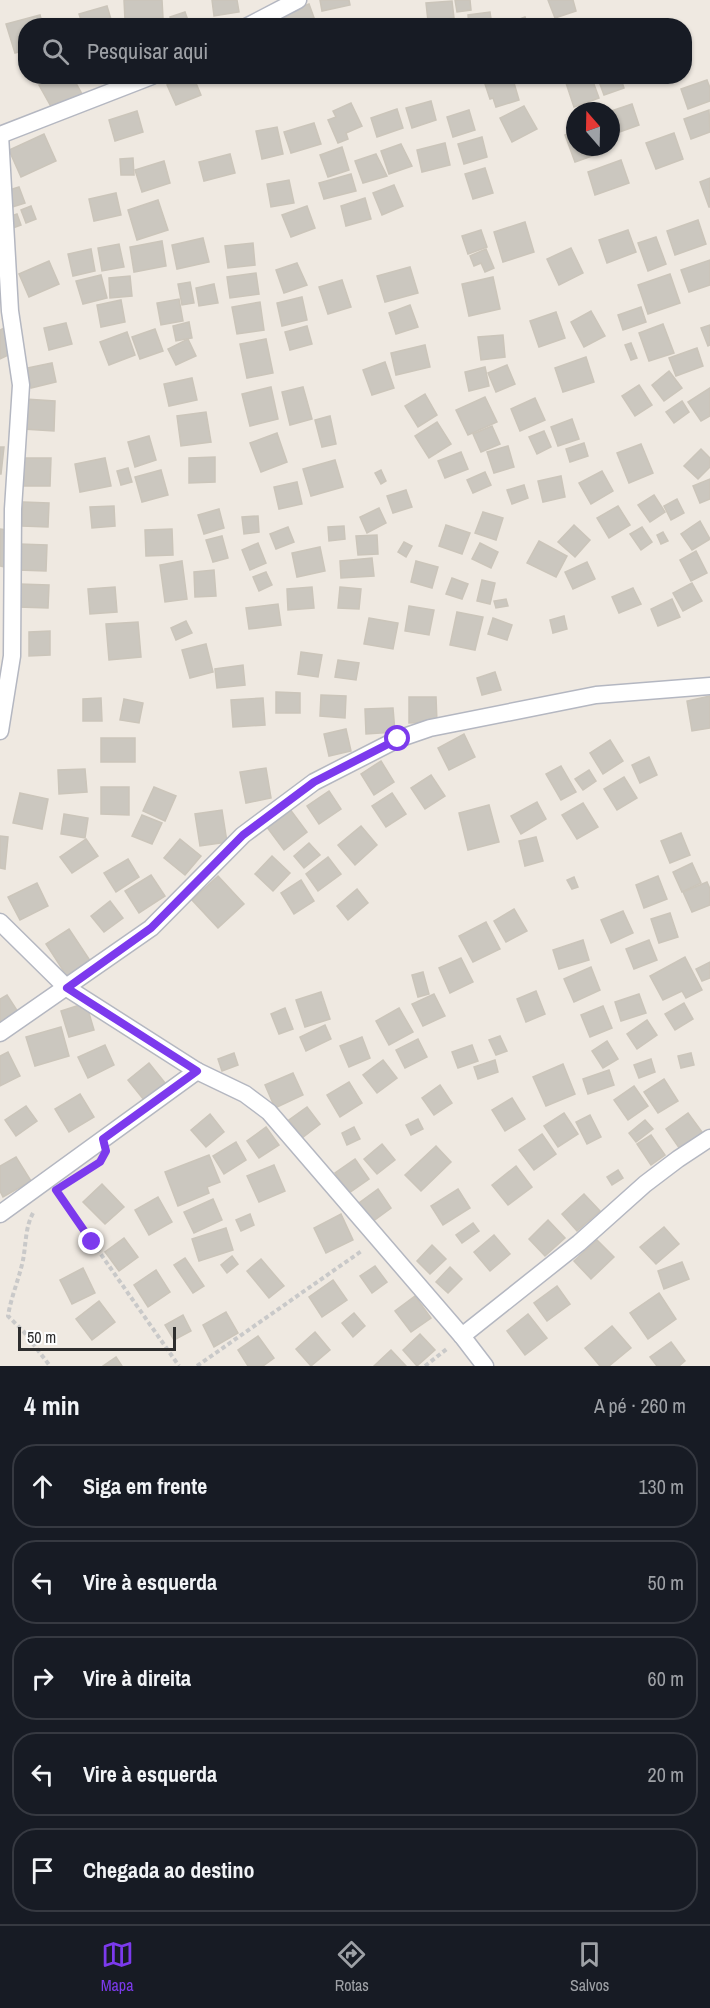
<!DOCTYPE html>
<html lang="pt">
<meta charset="utf-8">
<style>
body{margin:0;font-family:"Archivo Narrow",sans-serif;background:#242831;color:#f1f3f6}
.compass{position:absolute;left:566px;top:102px;width:54px;height:54px;border-radius:50%;background:#171b24;box-shadow:0 2px 4px #0004;rotate:340deg}
.scale{position:absolute;left:18px;bottom:15px;width:158px;box-sizing:border-box;padding-left:6px;border:3px solid #2e2e2e;border-top:0;font-size:16px;line-height:21px;white-space:nowrap;color:#2e2e2e;-webkit-text-stroke:4px #fff;paint-order:stroke}
.stop{position:absolute;width:18px;height:18px;margin:-14px;border:4px solid #7c3aed;border-radius:50%;background:#fff}
.stop.end{background:#7c3aed;border-color:#fff;box-shadow:0 2px 6px #0008}
.list{margin:0;padding:0;list-style:none}
h2{display:flex;justify-content:space-between;align-items:center;height:78px;margin:0;padding:0 24px;font-size:26px}
h2 small{font-size:20px;font-weight:400;color:#9ea1a6}
.list li{display:grid;grid-template-columns:39px 1fr auto;gap:18px;align-items:center;box-sizing:border-box;height:84px;margin:0 12px 12px;padding:0 12px;border:2px solid #363941;border-radius:24px}
.list b{display:block;font-size:22px;white-space:nowrap}
.list em{font-size:20px;font-style:normal;color:#9ea1a6}
.icon{flex:none;width:33px;height:33px;fill:none;stroke:currentColor;stroke-width:2;stroke-linecap:round;stroke-linejoin:round}
.map{position:relative;flex:none;width:710px;height:1366px;overflow:hidden}
.search{position:absolute;background:#171b24;box-shadow:0 2px 4px #0004;left:18px;right:18px;top:18px;height:66px;display:flex;align-items:center;gap:15px;box-sizing:border-box;padding:0 21px;border-radius:24px;color:#9ea1a6;font-size:22px}
.sheet{height:558px;background:#171b24}
nav{display:flex;justify-content:space-around;align-items:center;box-sizing:border-box;height:84px;border-top:2px solid #363941;background:#171b24;font-size:16px;color:#9ea1a6}
nav a{display:grid;justify-items:center;gap:3px}
nav .on{color:#7c3aed}
.map>svg:first-child{display:block}
</style>
<div class="map">
<svg width="710" height="1366" viewBox="0 0 710 1366">
<rect width="100%" height="100%" fill="#efe9e1"/>
<!-- building -->
<g fill="#cbc7bf" stroke="#cbc5ba" stroke-width="1.5">
<path d="M124 0H162L163 18 125 20Z"/>
<path d="M212 0H237L239 12 214 16Z"/>
<path d="M320 0H349L350 5 322 11Z"/>
<path d="M455 0H470L471 10 457 12Z"/>
<path d="M548 0H573L576 11 555 18Z"/>
<path d="M452 1 454 18 428 21 426 3Z"/>
<path d="M309 4 317 26H279L276 16Z"/>
<path d="M107 6 113 26H83L79 14Z"/>
<path d="M185 12 190 26H173L170 17Z"/>
<path d="M490 12 492 26H469L468 15Z"/>
<path d="M40 15 43 26H26V50L15 53 6 24Z"/>
<path d="M525 17 528 26H507L506 24Z"/>
<path d="M55 76H72L82 94 53 110 39 85Z"/>
<path d="M188 76H193L201 95 176 105 167 85Z"/>
<path d="M499 76H512L519 100 496 107 493 98 490 99 484 81Z"/>
<path d="M583 76H591L599 98 574 107 566 83Z"/>
<path d="M597 76H620L624 88 604 95Z"/>
<path d="M707 80 710 88V101L688 109 681 89Z"/>
<path d="M431 101 436 120 412 128 406 108Z"/>
<path d="M351 103 362 126 346 133 348 139 338 143 328 120 336 117 333 111Z"/>
<path d="M632 104 639 125 614 134 611 125V111Z"/>
<path d="M524 106 537 129 512 142 500 118Z"/>
<path d="M397 109 403 128 377 137 371 118Z"/>
<path d="M469 110 475 130 453 137 447 117Z"/>
<path d="M709 110 710 132 691 139 684 119Z"/>
<path d="M137 111 143 132 115 141 109 120Z"/>
<path d="M314 123 321 144 291 153 284 132Z"/>
<path d="M277 127 283 154 262 159 256 131Z"/>
<path d="M575 131V147H608L609 150 575 162 565 135Z"/>
<path d="M674 133 683 159 656 169 646 143Z"/>
<path d="M44 134 56 161 21 177 9 150Z"/>
<path d="M482 137 487 157 464 164 458 144Z"/>
<path d="M445 143 450 165 422 172 417 150Z"/>
<path d="M401 144 412 166 389 174 381 151Z"/>
<path d="M342 147 349 170 328 177 320 155Z"/>
<path d="M230 154 235 173 204 181 199 162Z"/>
<path d="M376 154 387 176 363 183 355 161Z"/>
<path d="M133 158 134 175H121L120 159Z"/>
<path d="M621 160 629 183 595 195 588 172Z"/>
<path d="M164 161 170 183 142 192 135 170Z"/>
<path d="M485 168 493 193 473 199 465 174Z"/>
<path d="M351 174 356 191 324 199 319 183Z"/>
<path d="M710 178V207H709L700 182Z"/>
<path d="M289 180 294 203 271 207 267 184Z"/>
<path d="M394 185 403 206 382 215 373 193Z"/>
<path d="M19 187 25 203 9 208 3 192Z"/>
<path d="M116 193 121 215 94 221 89 199Z"/>
<path d="M365 198 371 219 346 226 341 206Z"/>
<path d="M158 200 168 230 137 240 128 210Z"/>
<path d="M31 206 36 219 26 223 21 210Z"/>
<path d="M307 206 315 228 291 237 282 215Z"/>
<path d="M17 214 21 225 10 229 6 218Z"/>
<path d="M698 220 706 244 675 255 667 231Z"/>
<path d="M525 222 534 252 503 262 494 232Z"/>
<path d="M481 230 487 247 468 254 462 236Z"/>
<path d="M628 230 636 252 607 263 599 240Z"/>
<path d="M656 237 666 264 648 271 638 243Z"/>
<path d="M203 238 209 262 177 269 172 245Z"/>
<path d="M162 241 166 266 134 272 130 247Z"/>
<path d="M253 243 255 265 228 268 225 246Z"/>
<path d="M119 244 124 267 102 271 98 248Z"/>
<path d="M571 248 583 273 559 285 547 259Z"/>
<path d="M91 249 95 271 73 276 68 254Z"/>
<path d="M486 249 494 268 485 272 481 263 474 266 470 256Z"/>
<path d="M710 260V285L689 292 681 270Z"/>
<path d="M49 261 59 284 29 297 19 274Z"/>
<path d="M297 263 307 285 284 293 276 270Z"/>
<path d="M410 267 418 293 385 302 377 276Z"/>
<path d="M256 273 259 294 230 298 227 277Z"/>
<path d="M670 274 680 303 648 314 638 285Z"/>
<path d="M101 275 107 298 83 304 76 281Z"/>
<path d="M130 276 132 296 110 298 109 278Z"/>
<path d="M493 277 500 309 469 316 462 284Z"/>
<path d="M342 280 351 307 328 314 319 287Z"/>
<path d="M190 282 194 303 182 305 178 284Z"/>
<path d="M214 284 218 303 199 306 196 288Z"/>
<path d="M302 297 307 320 282 326 277 303Z"/>
<path d="M179 299 183 321 161 325 157 303Z"/>
<path d="M121 300 125 322 101 327 97 305Z"/>
<path d="M260 302 264 330 237 334 232 307Z"/>
<path d="M410 305 418 327 396 334 389 313Z"/>
<path d="M641 307 646 322 623 330 618 315Z"/>
<path d="M591 311 605 336 584 347 571 322Z"/>
<path d="M556 312 565 338 539 347 530 321Z"/>
<path d="M189 322 192 338 176 341 173 326Z"/>
<path d="M66 323 72 344 49 350 44 328Z"/>
<path d="M663 324 674 353 649 361 639 333Z"/>
<path d="M710 325V345L708 346 701 328Z"/>
<path d="M307 326 312 344 290 350 285 332Z"/>
<path d="M4 328 15 352 0 359V330Z"/>
<path d="M155 329 163 351 140 359 132 337Z"/>
<path d="M127 332 135 355 109 365 100 342Z"/>
<path d="M503 335 505 357 481 360 478 337Z"/>
<path d="M188 339 196 356 176 365 168 349Z"/>
<path d="M266 339 273 373 247 378 240 344Z"/>
<path d="M631 343 637 358 631 360 625 345Z"/>
<path d="M425 345 430 367 396 375 391 353Z"/>
<path d="M697 348 703 366 676 376 669 358Z"/>
<path d="M586 357 594 382 563 392 555 368Z"/>
<path d="M385 362 394 388 372 395 363 370Z"/>
<path d="M52 363 56 382 31 388 27 368Z"/>
<path d="M507 365 515 384 496 392 488 373Z"/>
<path d="M485 367 489 386 469 391 465 372Z"/>
<path d="M669 371 682 388 664 401 652 385Z"/>
<path d="M192 378 197 400 169 406 164 384Z"/>
<path d="M639 385 652 405 635 416 622 396Z"/>
<path d="M271 387 278 419 250 426 242 394Z"/>
<path d="M303 387 312 419 290 425 282 392Z"/>
<path d="M710 388V416L701 421 688 402Z"/>
<path d="M425 394 437 415 418 427 405 406Z"/>
<path d="M485 397 497 422 468 435 456 410Z"/>
<path d="M535 398 545 420 520 431 511 409Z"/>
<path d="M25 399 55 401 54 431 23 429Z"/>
<path d="M682 401 689 412 674 423 666 412Z"/>
<path d="M206 412 211 442 181 446 177 416Z"/>
<path d="M330 416 336 444 322 447 315 420Z"/>
<path d="M572 419 579 439 558 446 551 427Z"/>
<path d="M437 422 451 444 429 458 415 436Z"/>
<path d="M492 426 500 444 481 452 473 434Z"/>
<path d="M544 431 551 447 537 454 529 437Z"/>
<path d="M277 433 287 462 261 472 250 443Z"/>
<path d="M149 436 156 460 135 467 128 442Z"/>
<path d="M584 443 588 456 570 462 566 449Z"/>
<path d="M641 444 653 473 629 483 617 453Z"/>
<path d="M508 446 514 467 494 473 487 452Z"/>
<path d="M0 447H4L1 474H0Z"/>
<path d="M701 449 710 458V467L698 479 684 466Z"/>
<path d="M461 452 468 469 445 478 438 461Z"/>
<path d="M215 457V482L189 483V458Z"/>
<path d="M23 458H51L50 486H22Z"/>
<path d="M105 458 111 486 80 492 75 464Z"/>
<path d="M335 460 343 487 311 496 303 469Z"/>
<path d="M128 468 132 482 121 485 117 471Z"/>
<path d="M161 470 168 495 142 502 135 477Z"/>
<path d="M381 470 386 481 381 484 375 473Z"/>
<path d="M602 471 613 491 591 504 579 483Z"/>
<path d="M485 472 491 485 473 493 467 480Z"/>
<path d="M561 476 565 497 543 502 538 481Z"/>
<path d="M710 479V499L700 503 693 486Z"/>
<path d="M297 482 302 504 279 509 274 487Z"/>
<path d="M524 485 528 498 512 504 507 490Z"/>
<path d="M406 490 412 507 393 513 387 496Z"/>
<path d="M654 495 665 512 650 522 638 505Z"/>
<path d="M677 499 684 513 671 520 664 506Z"/>
<path d="M23 502 49 503 48 527 22 526Z"/>
<path d="M114 506 115 526 92 528 90 507Z"/>
<path d="M618 506 630 525 609 538 597 518Z"/>
<path d="M379 508 386 523 367 533 360 517Z"/>
<path d="M219 509 224 528 204 534 198 515Z"/>
<path d="M483 512 503 518 496 540 475 533Z"/>
<path d="M258 516 259 532 244 534 242 517Z"/>
<path d="M700 521 710 539 692 550 681 534Z"/>
<path d="M446 525 470 533 462 554 439 546Z"/>
<path d="M574 525 590 540 575 557 558 542Z"/>
<path d="M344 526 345 539 329 541 328 527Z"/>
<path d="M288 527 294 542 276 549 270 534Z"/>
<path d="M642 527 652 542 641 550 630 534Z"/>
<path d="M0 529 7 530 5 567 0 566Z"/>
<path d="M172 529 173 555 146 556 145 530Z"/>
<path d="M663 532 668 541 661 544 657 535Z"/>
<path d="M377 535 378 554 358 555 356 536Z"/>
<path d="M222 536 228 558 213 562 206 540Z"/>
<path d="M539 541 567 556 556 577 527 563Z"/>
<path d="M404 542 412 546 406 557 398 552Z"/>
<path d="M258 543 266 563 250 570 242 550Z"/>
<path d="M480 543 498 552 491 568 472 559Z"/>
<path d="M19 544 47 545 46 571 18 570Z"/>
<path d="M320 547 325 571 297 577 292 553Z"/>
<path d="M696 551 707 573 691 581 680 560Z"/>
<path d="M372 558 374 576 341 578 340 561Z"/>
<path d="M182 561 187 599 165 602 160 565Z"/>
<path d="M416 561 438 567 432 588 411 582Z"/>
<path d="M587 562 595 579 573 589 565 572Z"/>
<path d="M214 570 216 596 195 597 194 572Z"/>
<path d="M266 572 272 585 259 591 253 577Z"/>
<path d="M452 578 468 584 462 599 446 594Z"/>
<path d="M482 580 495 583 490 604 477 601Z"/>
<path d="M692 583 702 601 683 611 673 593Z"/>
<path d="M19 584 49 585 48 608 18 607Z"/>
<path d="M115 587 117 612 90 614 88 589Z"/>
<path d="M312 587 314 608 288 610 287 589Z"/>
<path d="M340 587 361 589 359 609 338 608Z"/>
<path d="M633 588 641 604 619 613 612 597Z"/>
<path d="M506 599 508 606 496 608 494 601Z"/>
<path d="M672 599 680 617 658 626 651 609Z"/>
<path d="M278 604 281 625 249 629 246 608Z"/>
<path d="M409 606 434 610 429 635 405 631Z"/>
<path d="M457 612 483 617 475 650 450 645Z"/>
<path d="M564 616 567 629 553 633 550 620Z"/>
<path d="M369 618 398 623 393 649 364 644Z"/>
<path d="M493 618 512 625 507 640 488 634Z"/>
<path d="M186 621 192 633 176 640 171 628Z"/>
<path d="M138 622 141 657 109 660 106 624Z"/>
<path d="M50 631V655L29 656V632Z"/>
<path d="M206 644 213 672 190 678 182 650Z"/>
<path d="M301 652 322 655 318 677 298 674Z"/>
<path d="M338 660 359 663 356 680 335 677Z"/>
<path d="M243 665 245 685 217 688 215 669Z"/>
<path d="M495 672 501 690 482 695 477 678Z"/>
<path d="M276 692 300 693V713H276Z"/>
<path d="M321 695 346 696 345 718 320 716Z"/>
<path d="M710 696V728L692 731 687 701Z"/>
<path d="M409 697H436L437 722 409 723Z"/>
<path d="M101 698 102 721H83V699Z"/>
<path d="M263 698 265 725 233 727 231 700Z"/>
<path d="M124 699 143 703 139 723 120 720Z"/>
<path d="M393 708 395 732 366 734 365 709Z"/>
<path d="M346 729 351 751 329 756 324 734Z"/>
<path d="M464 734 475 757 449 770 438 748Z"/>
<rect x="101" y="738" width="34" height="24"/>
<path d="M610 740 623 761 603 774 590 753Z"/>
<path d="M649 757 657 775 640 783 632 765Z"/>
<path d="M381 761 394 782 374 795 361 774Z"/>
<path d="M561 766 576 792 561 800 546 774Z"/>
<path d="M266 768 271 798 246 803 240 772Z"/>
<path d="M85 769 87 792 59 794 58 770Z"/>
<path d="M589 770 596 781 583 790 575 779Z"/>
<path d="M431 775 445 796 425 809 411 788Z"/>
<path d="M624 777 637 798 617 810 604 789Z"/>
<path d="M101 787H129V815L101 814Z"/>
<path d="M154 787 176 796 165 821 143 811Z"/>
<path d="M329 791 341 809 319 824 307 806Z"/>
<path d="M20 793 48 799 42 829 13 823Z"/>
<path d="M392 793 406 814 386 827 372 806Z"/>
<path d="M537 802 546 819 521 834 511 816Z"/>
<path d="M583 803 598 827 577 839 562 815Z"/>
<path d="M489 805 499 842 468 850 459 813Z"/>
<path d="M289 808 307 832 284 850 266 826Z"/>
<path d="M222 810 227 842 200 846 195 814Z"/>
<path d="M64 814 88 818 85 838 61 834Z"/>
<path d="M142 815 162 823 152 844 132 836Z"/>
<path d="M361 826 377 845 355 865 338 845Z"/>
<path d="M681 833 690 855 670 863 661 841Z"/>
<path d="M0 836 8 837 5 869 0 868Z"/>
<path d="M536 837 543 861 525 866 519 841Z"/>
<path d="M86 839 98 856 72 873 60 857Z"/>
<path d="M180 839 201 856 185 875 164 858Z"/>
<path d="M309 843 320 855 304 868 294 856Z"/>
<path d="M272 856 290 873 273 891 255 874Z"/>
<path d="M328 857 341 874 318 891 306 874Z"/>
<path d="M128 859 139 877 116 892 104 873Z"/>
<path d="M692 863 701 883 682 892 673 872Z"/>
<path d="M151 875 165 896 139 913 125 891Z"/>
<path d="M218 876 244 904 218 928 192 900Z"/>
<path d="M658 876 667 899 644 908 636 885Z"/>
<path d="M574 877 578 887 572 889 567 880Z"/>
<path d="M301 880 314 901 294 914 281 893Z"/>
<path d="M707 882 710 889V905L692 912 683 892Z"/>
<path d="M37 883 48 906 20 920 8 897Z"/>
<path d="M357 889 368 903 348 920 337 906Z"/>
<path d="M110 901 123 918 104 932 91 916Z"/>
<path d="M514 909 527 931 506 942 494 921Z"/>
<path d="M623 911 633 933 611 943 601 920Z"/>
<path d="M670 913 678 937 659 943 651 919Z"/>
<path d="M486 922 500 949 473 962 459 936Z"/>
<path d="M69 929 91 962 68 978 46 944Z"/>
<path d="M583 940 589 960 559 969 553 950Z"/>
<path d="M649 940 657 960 634 969 626 949Z"/>
<path d="M685 957 702 990 686 998 682 991 663 1000 650 976Z"/>
<path d="M461 958 473 982 450 993 439 968Z"/>
<path d="M710 962V978L702 981 696 969Z"/>
<path d="M591 967 600 990 574 1002 564 979Z"/>
<path d="M423 972 429 994 418 997 412 975Z"/>
<path d="M536 991 545 1014 526 1022 517 999Z"/>
<path d="M321 992 330 1019 305 1027 296 1000Z"/>
<path d="M434 994 445 1016 423 1026 412 1004Z"/>
<path d="M639 994 646 1013 621 1021 615 1002Z"/>
<path d="M7 995 20 1015 0 1028V999Z"/>
<path d="M86 1003 94 1030 69 1037 61 1011Z"/>
<path d="M684 1003 693 1019 675 1030 665 1014Z"/>
<path d="M603 1006 612 1028 590 1037 581 1015Z"/>
<path d="M285 1008 293 1029 279 1034 271 1014Z"/>
<path d="M399 1008 413 1032 389 1045 376 1021Z"/>
<path d="M647 1020 657 1035 637 1049 627 1034Z"/>
<path d="M325 1025 331 1039 306 1051 300 1037Z"/>
<path d="M61 1027 69 1056 35 1066 26 1037Z"/>
<path d="M500 1036 507 1051 496 1055 489 1040Z"/>
<path d="M362 1037 370 1058 349 1067 340 1046Z"/>
<path d="M418 1039 427 1057 405 1068 396 1050Z"/>
<path d="M607 1041 618 1059 603 1068 592 1051Z"/>
<path d="M105 1045 114 1065 88 1078 78 1057Z"/>
<path d="M472 1045 478 1061 458 1068 452 1052Z"/>
<path d="M8 1052 20 1076 0 1086V1056Z"/>
<path d="M234 1053 238 1065 222 1071 218 1059Z"/>
<path d="M691 1053 694 1065 681 1068 678 1056Z"/>
<path d="M651 1059 655 1072 639 1078 634 1065Z"/>
<path d="M383 1060 397 1078 377 1093 363 1075Z"/>
<path d="M495 1060 498 1072 478 1079 474 1067Z"/>
<path d="M149 1063 165 1083 144 1100 128 1080Z"/>
<path d="M563 1064 575 1094 546 1106 533 1077Z"/>
<path d="M609 1070 614 1085 588 1094 583 1079Z"/>
<path d="M293 1073 303 1095 275 1108 265 1085Z"/>
<path d="M664 1079 678 1101 658 1113 644 1092Z"/>
<path d="M349 1082 362 1103 340 1117 327 1095Z"/>
<path d="M440 1085 452 1103 434 1115 422 1098Z"/>
<path d="M634 1086 648 1106 628 1120 614 1100Z"/>
<path d="M80 1094 94 1117 69 1132 55 1109Z"/>
<path d="M512 1098 525 1119 505 1131 492 1110Z"/>
<path d="M26 1106 37 1121 16 1136 5 1120Z"/>
<path d="M307 1107 320 1124 302 1138 289 1120Z"/>
<path d="M564 1113 578 1134 558 1147 544 1126Z"/>
<path d="M688 1113 705 1136 682 1152 666 1129Z"/>
<path d="M210 1114 224 1132 206 1147 191 1130Z"/>
<path d="M590 1115 601 1137 587 1144 576 1122Z"/>
<path d="M418 1119 423 1129 411 1135 406 1125Z"/>
<path d="M645 1120 653 1129 636 1142 629 1133Z"/>
<path d="M266 1127 279 1145 259 1158 247 1141Z"/>
<path d="M354 1127 360 1139 347 1145 342 1133Z"/>
<path d="M542 1134 556 1154 534 1170 519 1150Z"/>
<path d="M651 1135 665 1155 651 1165 637 1144Z"/>
<path d="M236 1142 246 1160 224 1174 213 1156Z"/>
<path d="M382 1144 395 1160 377 1174 364 1159Z"/>
<path d="M436 1146 451 1162 421 1191 405 1175Z"/>
<path d="M209 1155 220 1182 207 1187 209 1193 178 1206 165 1172Z"/>
<path d="M16 1157 31 1181 3 1197 0 1191V1166Z"/>
<path d="M355 1159 369 1179 349 1193 335 1173Z"/>
<path d="M274 1165 285 1191 259 1202 247 1176Z"/>
<path d="M516 1166 532 1187 508 1205 492 1185Z"/>
<path d="M618 1170 623 1178 612 1185 607 1177Z"/>
<path d="M102 1184 124 1207 105 1224 83 1202Z"/>
<path d="M378 1189 391 1208 372 1222 359 1203Z"/>
<path d="M458 1189 470 1208 443 1225 431 1206Z"/>
<path d="M584 1194 600 1211 577 1231 562 1214Z"/>
<path d="M158 1197 172 1222 149 1235 135 1210Z"/>
<path d="M213 1199 222 1220 194 1233 184 1212Z"/>
<path d="M250 1214 254 1225 241 1231 236 1220Z"/>
<path d="M341 1214 353 1240 326 1253 314 1228Z"/>
<path d="M548 1220 565 1238 545 1256 529 1239Z"/>
<path d="M473 1223 479 1231 462 1243 456 1235Z"/>
<path d="M664 1227 679 1244 656 1264 640 1247Z"/>
<path d="M226 1228 233 1250 199 1261 192 1239Z"/>
<path d="M494 1235 510 1254 490 1271 474 1252Z"/>
<path d="M124 1238 138 1257 119 1271 105 1252Z"/>
<path d="M597 1240 614 1257 591 1279 574 1261Z"/>
<path d="M432 1245 446 1259 430 1274 417 1261Z"/>
<path d="M232 1256 238 1264 227 1273 221 1265Z"/>
<path d="M185 1258 204 1286 193 1293 174 1265Z"/>
<path d="M261 1259 284 1286 269 1298 247 1271Z"/>
<path d="M682 1262 689 1279 664 1289 658 1271Z"/>
<path d="M375 1266 387 1282 372 1293 360 1276Z"/>
<path d="M450 1267 462 1279 448 1293 436 1282Z"/>
<path d="M83 1268 95 1293 72 1304 60 1280Z"/>
<path d="M156 1270 170 1292 148 1307 134 1285Z"/>
<path d="M333 1280 347 1300 322 1317 309 1297Z"/>
<path d="M557 1286 570 1304 547 1321 534 1303Z"/>
<path d="M659 1293 676 1319 648 1339 630 1313Z"/>
<path d="M415 1296 431 1318 411 1332 395 1311Z"/>
<path d="M99 1301 115 1322 92 1340 76 1319Z"/>
<path d="M226 1312 238 1333 214 1347 203 1325Z"/>
<path d="M354 1313 365 1326 353 1337 342 1323Z"/>
<path d="M528 1314 547 1338 525 1355 507 1331Z"/>
<path d="M183 1315 191 1331 174 1340 165 1325Z"/>
<path d="M612 1326 631 1348 609 1366H600L585 1348Z"/>
<path d="M315 1332 330 1350 311 1366 296 1349Z"/>
<path d="M420 1334 435 1350 417 1366 403 1350Z"/>
<path d="M258 1336 274 1358 263 1366H248L238 1350Z"/>
<path d="M671 1342 685 1361 679 1366H657L650 1357Z"/>
<path d="M391 1350 406 1366H374Z"/>
<path d="M116 1357 122 1366H103Z"/>
</g>
<g fill="none" stroke-linecap="round" stroke-linejoin="round">
<!-- street casing -->
<g stroke="#b4b7c1" stroke-width="19">
<g id="street">
<path d="M248 26 298 0"/>
<path d="M0 135 10 311 21 385 13 509 12 656 0 731"/>
<path d="M0 135 152 76"/>
<path d="M0 922 67 988 197 1071 245 1094 269 1112 462 1336 485 1366"/>
<path d="M0 1033 151 928 243 835 314 782 398 739 430 728 596 695 710 686"/>
<path d="M0 1214 197 1071"/>
<path d="M462 1336 579 1243 645 1184 678 1159 710 1138"/>
</g>
</g>
<!-- path -->
<g stroke="#c9c9c9" stroke-width="4" stroke-dasharray="4.5 3" stroke-linecap="butt">
<path d="M58 1193 179 1366"/>
<path d="M33 1213C25 1228 26 1245 23 1260 19 1279 11 1297 8 1316L24 1332 50 1366"/>
<path d="M197 1366 363 1250"/>
<path d="M425 1366 448 1348"/>
</g>
<!-- street -->
<use href="#street" stroke="#fff" stroke-width="16"/>
</g>
<g fill="none" stroke-linecap="round" stroke-linejoin="round">
<!-- route -->
<path stroke="#7c3aed" stroke-width="8" d="M92 1242 56 1190 100 1162 106 1151 103 1139 197 1071 67 988 151 928 243 835 314 782 398 739"/>
</g>
</svg>
<svg class="compass" viewBox="-18 -18 36 36"><path d="M0-13l5 13h-10z" fill="#e53935"/><path d="M0 13l5-13h-10z" fill="#9ea1a6"/></svg>
<div class="scale">50 m</div>
<div class="stop" style="left:398px;top:739px"></div>
<div class="stop end" style="left:92px;top:1242px"></div>
<div class="search"><svg class="icon" aria-label="search" viewBox="0 0 24 24"><circle cx="10" cy="10" r="6"/><path d="M15 15l6 6"/></svg>Pesquisar aqui</div>
</div>
<section class="sheet">
<h2>4 min<small>A pé · 260 m</small></h2>
<ul class="list">
<li><svg class="icon" aria-label="ahead" viewBox="0 0 24 24"><path d="M12 20V5M6 11l6-6 6 6"/></svg><div><b>Siga em frente</b></div><em>130 m</em></li>
<li><svg class="icon" aria-label="left" viewBox="0 0 24 24"><path d="M17 20v-9H6M10 6l-5 5 5 5"/></svg><div><b>Vire à esquerda</b></div><em>50 m</em></li>
<li><svg class="icon" aria-label="right" viewBox="0 0 24 24"><path d="M7 20v-9h11M14 6l5 5-5 5"/></svg><div><b>Vire à direita</b></div><em>60 m</em></li>
<li><svg class="icon" aria-label="left" viewBox="0 0 24 24"><path d="M17 20v-9H6M10 6l-5 5 5 5"/></svg><div><b>Vire à esquerda</b></div><em>20 m</em></li>
<li><svg class="icon" aria-label="arrive" viewBox="0 0 24 24"><path d="M6 21V4h12l-3 4 3 4H6"/></svg><div><b>Chegada ao destino</b></div></li>
</ul>
</section>
<nav>
<a class="on"><svg class="icon" aria-label="map" viewBox="0 0 24 24"><path d="M3 6l6-2 6 2 6-2v14l-6 2-6-2-6 2zM9 4v14M15 6v14"/></svg>Mapa</a>
<a><svg class="icon" aria-label="directions" viewBox="0 0 24 24"><path d="M12 3l9 9-9 9-9-9zM9 14v-3h6M13 9l2 2-2 2"/></svg>Rotas</a>
<a><svg class="icon" aria-label="saved" viewBox="0 0 24 24"><path d="M7 4h10v16l-5-4-5 4z"/></svg>Salvos</a>
</nav>
